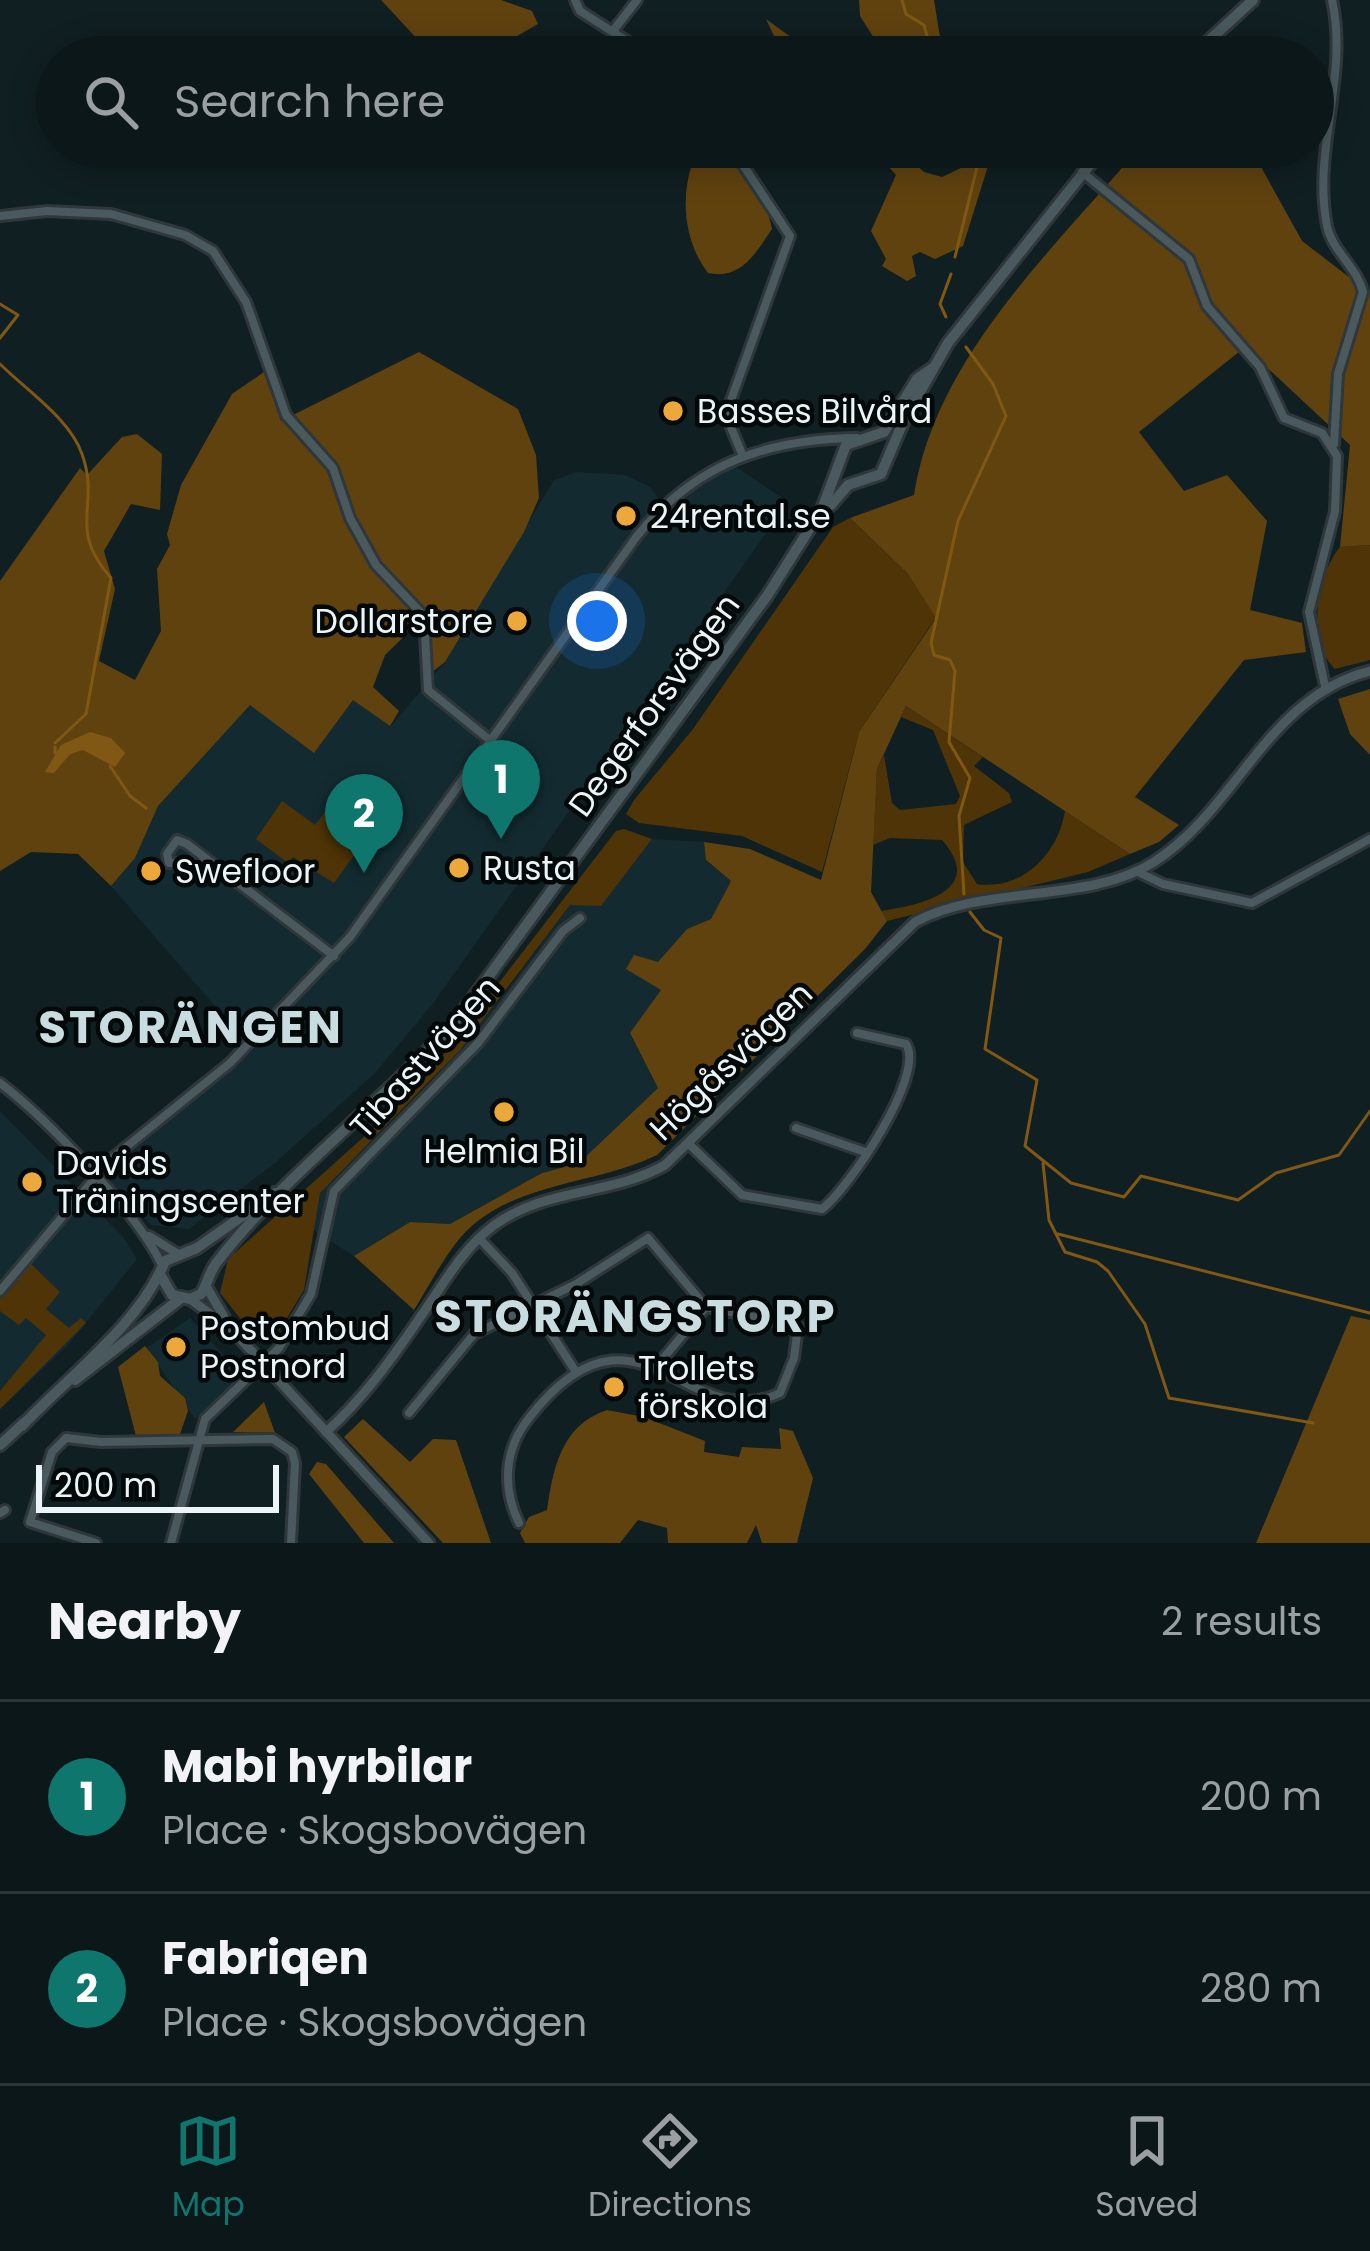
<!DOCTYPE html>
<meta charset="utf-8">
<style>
body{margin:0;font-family:Poppins,sans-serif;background:#152023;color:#f1f3f6}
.scale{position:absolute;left:36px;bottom:30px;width:243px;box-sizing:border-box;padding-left:12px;border:6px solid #ebf5f7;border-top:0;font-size:33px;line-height:42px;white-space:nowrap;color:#ebf5f7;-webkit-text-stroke:9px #030809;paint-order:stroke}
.you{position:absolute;left:597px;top:621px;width:42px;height:42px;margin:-30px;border:9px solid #fff;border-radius:50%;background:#1a73e8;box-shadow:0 0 0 18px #1a73e833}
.badge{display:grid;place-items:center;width:78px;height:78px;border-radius:50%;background:#0f766e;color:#fff;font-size:39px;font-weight:700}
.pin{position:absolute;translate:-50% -99px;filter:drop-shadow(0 3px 6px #0008)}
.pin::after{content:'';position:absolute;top:63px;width:42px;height:36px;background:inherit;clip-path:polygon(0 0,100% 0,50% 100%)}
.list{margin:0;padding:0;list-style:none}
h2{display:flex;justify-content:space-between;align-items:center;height:156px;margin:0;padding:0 48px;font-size:51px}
h2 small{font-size:39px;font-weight:400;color:#9a9fa2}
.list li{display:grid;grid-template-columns:78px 1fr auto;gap:36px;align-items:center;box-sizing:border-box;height:192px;padding:0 48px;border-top:3px solid #2c3639}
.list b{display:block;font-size:45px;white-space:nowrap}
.list p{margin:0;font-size:39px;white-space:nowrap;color:#9a9fa2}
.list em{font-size:39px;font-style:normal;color:#9a9fa2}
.icon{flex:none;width:66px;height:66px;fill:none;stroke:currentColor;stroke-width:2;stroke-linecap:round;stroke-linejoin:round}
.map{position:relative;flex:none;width:1370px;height:1543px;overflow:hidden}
.search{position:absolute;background:#0c171a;box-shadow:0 6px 30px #0003;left:36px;right:36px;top:36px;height:132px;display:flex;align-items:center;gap:30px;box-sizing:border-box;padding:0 42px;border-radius:66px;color:#9a9fa2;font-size:45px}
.sheet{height:540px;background:#0c171a}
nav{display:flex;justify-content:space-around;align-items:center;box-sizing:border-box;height:168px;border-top:3px solid #2c3639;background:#0c171a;font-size:33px;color:#9a9fa2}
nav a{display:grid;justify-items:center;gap:6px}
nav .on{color:#0f766e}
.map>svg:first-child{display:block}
</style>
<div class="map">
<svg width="1370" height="1543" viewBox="0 0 1370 1543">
<rect width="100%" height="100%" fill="#101f22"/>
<!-- built -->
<g fill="#132b30">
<path d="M736 467 788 502 434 1002 375 1073 275 1163 189 1229 151 1225 111 1182V1170L253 1050 111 886 135 858 158 806 250 704 314 752 353 700 391 726 445 662 554 480 576 472 625 475 650 487 667 509 693 486Z"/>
<path d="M652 839 704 842 706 861 731 881 711 919 687 929 658 962 627 969 662 989 630 1034 658 1088 579 1163 542 1173 450 1224 410 1222 354 1256 312 1229 320 1193 333 1177 420 1095 498 1002 570 905H601Z"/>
<path d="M0 1111 123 1237 137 1259 68 1345 0 1409Z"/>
<path d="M190 1318 242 1376 195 1419 147 1348Z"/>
</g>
<!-- green -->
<g fill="#4e3406">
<path d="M850 518 908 574 936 617 859 732 822 872 742 836 639 823 626 814 634 800 693 729 833 527Z"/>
<path d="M1370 545V660L1335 669C1306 641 1316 576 1340 547Z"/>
<path d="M906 706 983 757 974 766 1009 793 1012 802 964 825 963 862 977 884C1022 891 1058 854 1065 811L1130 854 1088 872 887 921 881 911C920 905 987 891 942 840L890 838 873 845 877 769 884 755 892 803 900 810 956 804 960 796 933 730 901 717Z"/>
<path d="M337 796 376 825 334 883 293 857 288 863 256 839 282 801 315 825Z"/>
<path d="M624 829 652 839 601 906 570 905 460 1050 320 1193 304 1290 274 1339 259 1342 220 1293 228 1259 417 1089 616 831Z"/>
<path d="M31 1264 60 1292 46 1309 69 1328 81 1318 86 1323 0 1409V1391L46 1335 26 1318 19 1325 0 1311V1298Z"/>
</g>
<!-- forest -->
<g fill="#60420f">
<path d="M381 0H501L532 11 538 24 481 57H434Z"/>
<path d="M859 0H934L940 37 953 57H886L860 16Z"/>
<path d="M766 19 818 57H784Z"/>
<path d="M871 147H896L924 172 942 177 961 168V147H1001L988 166 963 246 935 259 920 252 912 256 916 276 907 281 882 266 886 259 871 231 896 175Z"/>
<path d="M1140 147H1250L1302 241 1370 293V545L1340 547 1350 445 1245 347 1139 432 1184 491 1227 475 1267 521 1250 610 1302 623 1306 652 1244 660 1135 797 1179 825 1159 842 1130 854 906 706 877 769 871 892 887 921 865 949 657 1155C597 1185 507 1182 460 1238 442 1260 429 1286 414 1310L354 1256 410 1222 450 1224 542 1173 579 1163 658 1088 630 1033 661 990 626 969 634 955 658 962 687 929 711 919 731 881 706 860 704 842 750 849 821 880 859 732 936 618 908 574 850 518 914 495C935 358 1053 250 1140 147Z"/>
<path d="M704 160C746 160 764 191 772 229 755 254 741 280 708 273 685 243 680 200 692 164Z"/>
<path d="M419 352 518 409 536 455 539 498 524 532 445 662 432 672 430 629 423 618 385 655 373 687 399 711 390 726 353 700 314 753 250 705 158 806 135 858 111 886 78 854 31 852 0 871V581L80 468 87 475 122 437 137 434 162 454 160 510 131 504 104 551 115 589 99 661 135 680 161 631 157 569 170 545 167 534 181 485 232 394 264 372 281 421Z"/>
<path d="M1370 689V755L1350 734 1338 699Z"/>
<path d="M1351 1316 1370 1320V1543H1256Z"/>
<path d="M145 1346 158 1362 160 1376 185 1398 188 1411 180 1434 136 1436 118 1367Z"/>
<path d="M264 1402 275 1433 233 1432Z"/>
<path d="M607 1410 644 1417 705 1441 704 1452 739 1457 742 1447 781 1449 779 1428 793 1431 813 1478 797 1543H762L756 1525 747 1543H668L667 1528 638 1520 620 1543H525L520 1533 529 1517 547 1510C553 1469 561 1425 607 1410Z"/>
<path d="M363 1419 410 1462 433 1439 456 1440 491 1543H443L344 1437Z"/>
<path d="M317 1462 326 1464 394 1543H364L309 1474Z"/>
</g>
<!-- water -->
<path fill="#805814" d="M90 732 111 738 125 753 115 767 83 750 70 754 54 773 45 772 61 745Z"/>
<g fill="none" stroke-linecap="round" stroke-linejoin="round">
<!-- stream -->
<g stroke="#805814" stroke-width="3">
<path d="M902 0 906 14 924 25 933 57"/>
<path d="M955 257 982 147"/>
<path d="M0 304 18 315 0 338"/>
<path d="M946 317 940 304 951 274"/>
<path d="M0 364C26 390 70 419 82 454 101 507 66 527 111 578L86 714 55 743"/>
<path d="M55 753V747"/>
<path d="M110 766 130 796 146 808"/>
<path d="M964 894 959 816 970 778 949 742 955 671 950 660 934 655 931 643 958 521 1006 416 993 384 966 347"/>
<path d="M970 912 984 930 1001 938 985 1049 1037 1080 1025 1146 1071 1183 1124 1197 1141 1176 1238 1200 1276 1173 1339 1155 1370 1111"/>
<path d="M1043 1163 1049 1220 1065 1252 1097 1262 1108 1271 1145 1324 1169 1398 1313 1423"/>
<path d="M1058 1234 1370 1313"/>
</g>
<!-- minor casing -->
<g stroke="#2f373a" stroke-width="14">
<g id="minor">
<path d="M575 0 580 11 652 57"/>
<path d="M1332 0C1349 76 1312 150 1327 226 1332 251 1357 267 1363 292L1338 374 1334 444"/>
<path d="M613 31 637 0"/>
<path d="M731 147 790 236 730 403 728 420 742 454"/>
<path d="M1082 172 1189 259 1207 306 1260 367 1284 418 1322 433 1337 456 1335 511 1309 612 1325 686"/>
<path d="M0 216 47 211 111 214 185 235 213 251 246 302 286 415 333 468 350 518 376 565 424 616 428 690 491 741"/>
<path d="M209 863H169L167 854 177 840 187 844 334 956"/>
<path d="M1136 871 1163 884 1252 903 1370 839"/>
<path d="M0 1083C48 1120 136 1211 162 1265"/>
<path d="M796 1128 865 1152"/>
<path d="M689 1144 742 1195 822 1209C849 1188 926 1075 906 1044L857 1033"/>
<path d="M149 1236 178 1254"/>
<path d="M479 1238 512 1273 576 1372"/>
<path d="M0 1291 110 1160 230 1063 350 937 637 536C695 464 766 439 857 438"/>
<path d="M656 1367 706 1307"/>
<path d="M409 1413 474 1334 576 1284 648 1238 706 1307 798 1326 794 1358 780 1393C686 1437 636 1281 529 1418 504 1449 502 1488 519 1523"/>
<path d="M0 1513 5 1510"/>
<path d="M96 1543 30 1522 52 1452 66 1438 101 1442 273 1439 292 1452 295 1463 291 1543"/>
<path d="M171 1543 205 1419 279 1348 311 1294 334 1191 478 1043 563 931 580 918"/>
</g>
</g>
<!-- tertiary casing -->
<g stroke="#2f373a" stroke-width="15">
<g id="tertiary">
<path d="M206 1286 224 1317"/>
<path d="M190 1299 233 1331 429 1543"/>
<path d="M326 1432C363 1399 391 1360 419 1319 442 1287 461 1250 493 1226 546 1187 611 1196 665 1165L915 922C986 884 1088 904 1154 862 1237 809 1268 696 1370 671"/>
</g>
</g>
<!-- secondary casing -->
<g stroke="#2f373a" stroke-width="16">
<g id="secondary">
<path d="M1191 57 1253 0"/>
<path d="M831 505 848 485 881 474 904 420 948 343 1104 147"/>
<path d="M161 1276 172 1295 190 1299 201 1294C208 1283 209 1272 217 1262 287 1172 384 1102 459 1017L767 596 822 509 846 445 884 432 917 379 931 369"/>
<path d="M75 1380 180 1299"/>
<path d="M22 1426C69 1376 139 1325 165 1261L197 1248 275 1193"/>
<path d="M0 1445 24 1423"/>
</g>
</g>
<!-- minor -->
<use href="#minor" stroke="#49595d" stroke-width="8"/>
<!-- tertiary -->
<use href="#tertiary" stroke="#49595d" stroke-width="9"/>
<!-- secondary -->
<use href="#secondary" stroke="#49595d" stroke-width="10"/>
</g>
<!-- markers -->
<g fill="#eda83b" stroke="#030809" stroke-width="4.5">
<circle cx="673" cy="411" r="12"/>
<circle cx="626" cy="516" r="12"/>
<circle cx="517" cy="621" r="12"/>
<circle cx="459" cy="868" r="12"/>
<circle cx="151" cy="871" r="12"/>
<circle cx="504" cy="1112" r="12"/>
<circle cx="32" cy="1182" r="12"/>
<circle cx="176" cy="1347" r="12"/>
<circle cx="614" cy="1387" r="12"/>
</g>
<g text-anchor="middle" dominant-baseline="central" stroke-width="9" stroke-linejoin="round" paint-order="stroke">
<!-- poi labels -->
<g font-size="33" fill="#ebf5f7" stroke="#030809" text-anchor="start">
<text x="697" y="411">Basses Bilvård</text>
<text x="650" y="516">24rental.se</text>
<text x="493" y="621" text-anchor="end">Dollarstore</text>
<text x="483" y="868">Rusta</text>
<text x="175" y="871">Swefloor</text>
<text x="504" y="1151" text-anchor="middle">Helmia Bil</text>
<text x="56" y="1163">Davids<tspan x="56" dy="38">Träningscenter</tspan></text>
<text x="200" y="1328">Postombud<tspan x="200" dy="38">Postnord</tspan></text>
<text x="638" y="1368">Trollets<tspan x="638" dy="38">förskola</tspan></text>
</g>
<!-- street labels -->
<g font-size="33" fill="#ebf5f7" stroke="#030809">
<text transform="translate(654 705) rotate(-54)">Degerforsvägen</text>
<text transform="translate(425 1057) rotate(-48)">Tibastvägen</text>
<text transform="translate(731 1061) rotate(-44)">Högåsvägen</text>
</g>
<!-- district labels -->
<g font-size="45" font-weight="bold" letter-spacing="3" fill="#c9dce0" stroke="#030809">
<text x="191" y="1027">STORÄNGEN</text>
<text x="636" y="1316">STORÄNGSTORP</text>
</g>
</g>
</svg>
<div class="scale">200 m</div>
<div class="you"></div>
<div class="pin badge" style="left:501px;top:839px">1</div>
<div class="pin badge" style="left:364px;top:873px">2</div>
<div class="search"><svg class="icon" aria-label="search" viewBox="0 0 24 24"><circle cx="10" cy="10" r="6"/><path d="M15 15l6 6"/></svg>Search here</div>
</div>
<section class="sheet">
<h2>Nearby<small>2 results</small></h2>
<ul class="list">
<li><span class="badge">1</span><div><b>Mabi hyrbilar</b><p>Place · Skogsbovägen</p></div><em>200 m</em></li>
<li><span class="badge">2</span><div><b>Fabriqen</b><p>Place · Skogsbovägen</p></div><em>280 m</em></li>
</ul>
</section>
<nav>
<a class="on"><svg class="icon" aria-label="map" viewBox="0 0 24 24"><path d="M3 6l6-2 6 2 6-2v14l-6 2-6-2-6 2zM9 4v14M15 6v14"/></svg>Map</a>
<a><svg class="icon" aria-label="directions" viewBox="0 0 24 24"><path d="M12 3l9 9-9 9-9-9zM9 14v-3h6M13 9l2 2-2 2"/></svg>Directions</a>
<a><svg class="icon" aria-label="saved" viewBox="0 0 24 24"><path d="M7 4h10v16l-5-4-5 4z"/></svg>Saved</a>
</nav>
